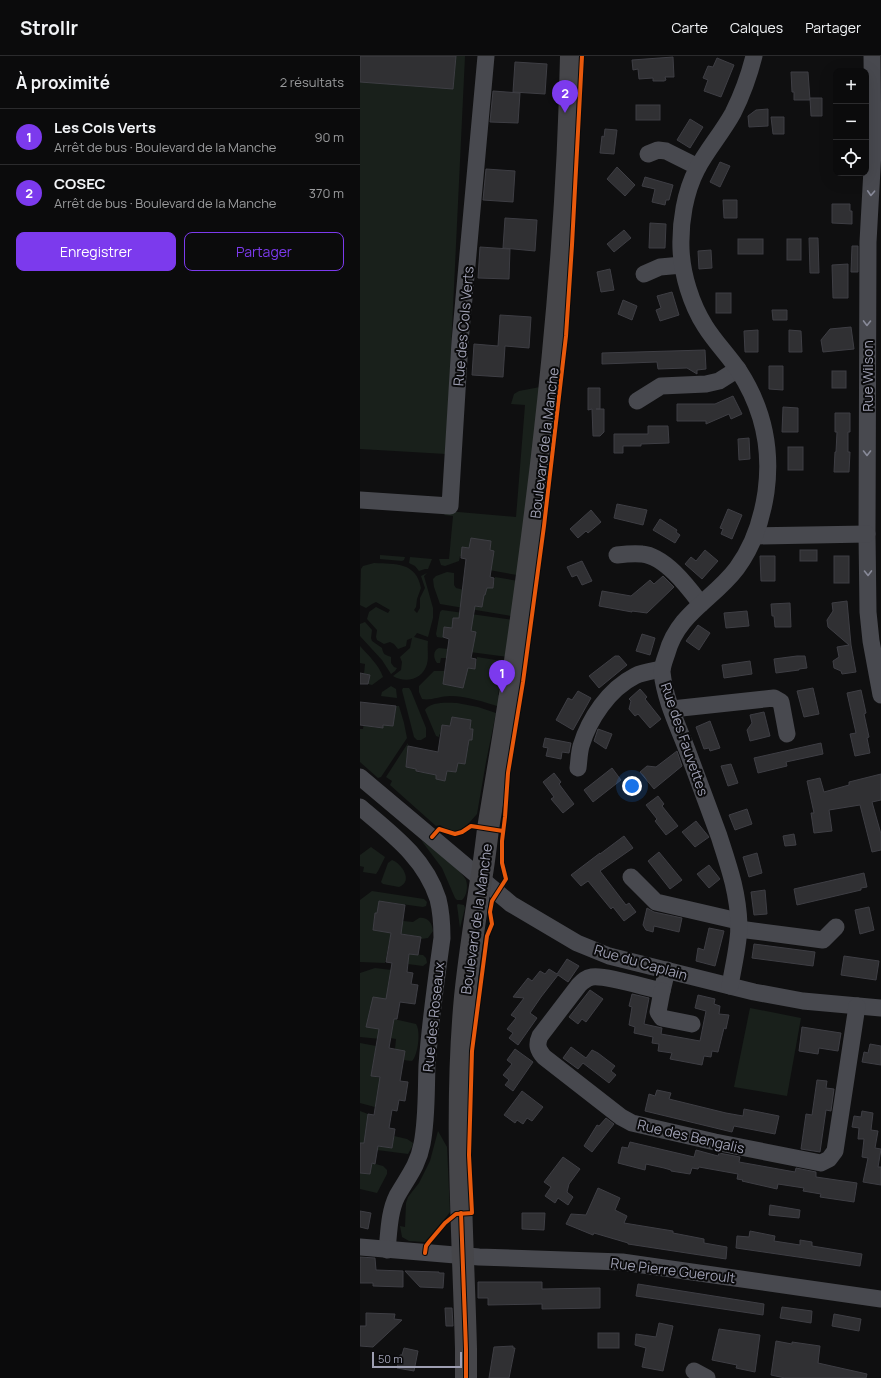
<!DOCTYPE html>
<html lang="fr">
<meta charset="utf-8">
<style>
body{margin:0;font-family:Manrope,sans-serif;background:#141415;color:#f1f3f6}
.controls{position:absolute;right:12px;top:12px;display:grid;overflow:hidden;border-radius:8px;box-shadow:0 4px 16px #0002}
.controls button{width:36px;height:36px;display:grid;place-items:center;padding:0;border:0;border-bottom:1px solid #2b2b2d;background:#0b0b0c;color:#f1f3f6;font:20px sans-serif}
.scale{position:absolute;left:12px;bottom:10px;width:90px;box-sizing:border-box;padding-left:4px;border:2px solid #9e9fb2;border-top:0;font-size:11px;line-height:14px;white-space:nowrap;color:#9e9fb2;-webkit-text-stroke:3px #0a0a0b;paint-order:stroke}
.you{position:absolute;left:272px;top:730px;width:14px;height:14px;margin:-10px;border:3px solid #fff;border-radius:50%;background:#1a73e8;box-shadow:0 0 0 6px #1a73e833}
.badge{display:grid;place-items:center;width:26px;height:26px;border-radius:50%;background:#7c3aed;color:#fff;font-size:13px;font-weight:700}
.pin{position:absolute;translate:-50% -33px;filter:drop-shadow(0 1px 2px #0008)}
.pin::after{content:'';position:absolute;top:21px;width:14px;height:12px;background:inherit;clip-path:polygon(0 0,100% 0,50% 100%)}
.list{margin:0;padding:0;list-style:none}
h2{display:flex;justify-content:space-between;align-items:center;height:52px;margin:0;padding:0 16px;font-size:17px}
h2 small{font-size:13px;font-weight:400;color:#9a9b9d}
.list li{display:grid;grid-template-columns:26px 1fr auto;gap:12px;align-items:center;box-sizing:border-box;height:56px;padding:0 16px;border-top:1px solid #2b2b2d}
.list b{display:block;font-size:15px;white-space:nowrap}
.list p{margin:0;font-size:13px;white-space:nowrap;color:#9a9b9d}
.list em{font-size:13px;font-style:normal;color:#9a9b9d}
.actions{display:flex;gap:8px;padding:12px 16px}
.actions a{flex:1;padding:9px 0;border:1px solid #7c3aed;border-radius:8px;text-align:center;font-size:14px;color:#7c3aed}
.actions .main{background:#7c3aed;color:#fff}
.icon{flex:none;width:22px;height:22px;fill:none;stroke:currentColor;stroke-width:2;stroke-linecap:round;stroke-linejoin:round}
.map{position:relative;flex:none;width:521px;height:1322px;overflow:hidden}
header{display:flex;align-items:center;gap:24px;box-sizing:border-box;height:56px;padding:0 20px;background:#0b0b0c;border-bottom:1px solid #2b2b2d}
header strong{font-size:19px}
nav{display:flex;gap:22px;margin-inline-start:auto;font-size:14px}
main{display:flex}
aside{flex:1;background:#0b0b0c}
.map>svg:first-child{display:block}
</style>
<header>
<strong>Strollr</strong>
<nav><a>Carte</a><a>Calques</a><a>Partager</a></nav>
</header>
<main>
<aside>
<h2>À proximité<small>2 résultats</small></h2>
<ul class="list">
<li><span class="badge">1</span><div><b>Les Cols Verts</b><p>Arrêt de bus · Boulevard de la Manche</p></div><em>90 m</em></li>
<li><span class="badge">2</span><div><b>COSEC</b><p>Arrêt de bus · Boulevard de la Manche</p></div><em>370 m</em></li>
</ul>
<div class="actions"><a class="main">Enregistrer</a><a>Partager</a></div>
</aside>
<div class="map">
<svg width="521" height="1322" viewBox="0 0 521 1322">
<rect width="100%" height="100%" fill="#0f0f10"/>
<!-- green -->
<g fill="#19201b">
<path d="M0 0H105L86 398 0 393Z"/>
<path d="M180 331 157 519 129 514 131 485 109 492 101 500H100L99 505 85 510 81 509 79 503H89L93 460 84 459 87 455 156 461 165 349 151 348 154 338 159 335Z"/>
<path d="M20 499 45 501 44 504 42 505 20 503Z"/>
<path d="M50 501 72 503 68 513H65L59 515 55 510 49 507Z"/>
<path d="M14 507C36 508 56 506 61 532L57 543 56 551 54 554 57 557 60 552V542L65 532 61 520 67 517 64 520 73 552V562L68 581 57 577 54 581 68 585C67 593 69 601 67 608 63 623 46 628 33 620L41 614 42 606 40 601 50 592 52 582 47 584 46 590 38 593 34 588 30 586 24 588 17 584 16 581 17 574 7 563 9 556 16 551 28 557 30 554 16 546 12 548 6 552 0 549 1 513 3 510Z"/>
<path d="M87 516 94 517V529L96 532 104 534 101 548 122 551 124 539H125L127 532H133L135 521 158 525 151 560 80 548 74 531 73 523 76 520Z"/>
<path d="M82 554 153 564 148 601 110 596 116 576 111 575 112 564 93 562 92 572 84 571 83 582 77 581 76 578 80 556Z"/>
<path d="M5 566 12 574 11 582 12 585 22 592C23 599 26 599 31 601V607L34 611 37 612 35 615 31 618 22 604 0 580V568Z"/>
<path d="M0 590C8 599 19 609 23 621L12 629 8 628 10 619 4 618 5 608 0 607Z"/>
<path d="M79 592 88 593 86 602H81L80 607H77C73 602 73 594 79 592Z"/>
<path d="M117 601 148 606 144 630 140 629 138 639 142 640 140 651C124 646 107 640 90 640 81 640 70 645 62 643L59 636V630L74 615H86L83 628 102 631 108 612 115 613Z"/>
<path d="M31 630 36 633 37 642 21 640 22 636Z"/>
<path d="M43 632H49L51 635 66 672V681L61 684H57L54 681 42 634Z"/>
<path d="M97 647 118 651 136 657 126 706 117 758 109 767 99 775H90L80 769 76 770 30 729 32 725 26 721 48 687 46 711 56 713V716L66 717V715L76 716V723L85 725 87 715 96 716 98 707 108 693 109 684 112 683 113 674 110 673 111 664 92 661 90 669H82L80 679 79 678V681L76 680 65 654C71 645 88 647 97 647Z"/>
<path d="M36 650H39L44 667 47 682 21 721 18 722 0 706V673H3L4 666 13 667V671L22 672 23 669 33 670Z"/>
<path d="M61 784C71 792 101 813 106 824 108 830 107 840 102 844H97L95 842 82 812Z"/>
<path d="M11 791 25 801 18 815 16 818 3 816 4 811 0 810V799Z"/>
<path d="M32 804C41 807 54 825 39 831L23 828 21 826 28 807Z"/>
<path d="M12 835 64 843 67 846 66 850 63 851 19 845 17 857H15L13 874 31 877 25 907 0 906V844Z"/>
<path d="M98 848 104 849 105 852 100 872 97 849Z"/>
<path d="M59 862C67 861 72 866 73 875L68 882 61 883V881L38 877 40 866 43 867V865L53 866Z"/>
<path d="M49 898 63 899 66 902 67 907 63 910 48 908Z"/>
<path d="M15 912 31 914 28 932V944L10 952 7 971 32 975 34 963 56 968C61 975 58 999 52 1005L43 1004 35 993 36 983 24 981 21 983 0 981V917Z"/>
<path d="M390 952 441 962 427 1040 374 1031Z"/>
<path d="M0 987 16 990 11 1020 21 1022 15 1051 0 1047Z"/>
<path d="M0 1055 8 1058 5 1087H0Z"/>
<path d="M78 1075 87 1091 90 1156 87 1160 65 1186 49 1185 42 1181 40 1170 45 1171 46 1147 48 1141 59 1127 70 1105Z"/>
<path d="M34 1080 47 1083 53 1087 52 1091 48 1098 17 1094 18 1090 32 1092Z"/>
<path d="M12 1107 23 1110 27 1114V1118L17 1137 0 1133V1117L10 1118Z"/>
</g>
<!-- building -->
<g fill="#303033" stroke="#3e3e44">
<path d="M0 0H96L93 33 0 26Z"/>
<path d="M313 1 314 21H305L306 24 304 25H293V22L279 23 278 13 273 14 272 4Z"/>
<path d="M357 2 374 9 361 41 344 35 348 24 343 22 348 10 353 11Z"/>
<path d="M155 6 187 8 185 38 153 36Z"/>
<path d="M431 16H448L450 44H434V36H432Z"/>
<path d="M133 35 160 37 158 67 130 66Z"/>
<path d="M450 42H462V60H451Z"/>
<rect x="276" y="49" width="24" height="15"/>
<path d="M408 53V70L389 71 388 60 396 54Z"/>
<path d="M411 61H424V78H413Z"/>
<path d="M330 63 343 71 330 92 317 84Z"/>
<path d="M245 73 257 74 254 98 240 97 242 80 244 81Z"/>
<path d="M360 106 370 110 360 131 350 126Z"/>
<path d="M257 111 275 129 265 140 247 123Z"/>
<path d="M126 113 155 115 153 146 123 144Z"/>
<path d="M285 121 313 129 309 144H306L305 149 292 146 295 133 282 130Z"/>
<path d="M363 144H377V162H364Z"/>
<path d="M472 148H490V155H492V168L472 167Z"/>
<path d="M145 162 177 164 175 195 143 192Z"/>
<path d="M290 167 306 168 305 192H289Z"/>
<path d="M264 174 271 182 254 196 247 188Z"/>
<path d="M449 182H458L459 217H450Z"/>
<rect x="378" y="183" width="25" height="15"/>
<rect x="427" y="183" width="14" height="21"/>
<path d="M492 190H498V216H491Z"/>
<path d="M120 191 150 193 149 223 118 222Z"/>
<path d="M351 194 352 212 339 213 338 195Z"/>
<path d="M488 208V242H473L472 209Z"/>
<path d="M250 213 254 234 241 236 237 216Z"/>
<path d="M312 236 319 259 300 265 296 254 301 252 297 240Z"/>
<rect x="356" y="237" width="15" height="20"/>
<path d="M263 244 277 250 272 264 258 258Z"/>
<path d="M412 254H427V264H413Z"/>
<path d="M140 259 171 261 169 292 145 290 143 321 112 319 114 288 138 290Z"/>
<path d="M491 271 494 293 463 296 461 284 470 273Z"/>
<path d="M398 274V296H385L384 275Z"/>
<path d="M429 274 441 275 442 296H429Z"/>
<path d="M345 294 346 313 337 314V318L327 312 298 313 297 306 242 308V297Z"/>
<path d="M409 310H423V334L409 333Z"/>
<rect x="472" y="315" width="14" height="17"/>
<path d="M228 332H240V353H236H244V376L240 380H233L232 353 228 354Z"/>
<path d="M373 340 382 358 371 363 369 358 346 368V365H317V348H355Z"/>
<path d="M423 351 438 352V376H422Z"/>
<path d="M475 357H490V376H488V396H490L489 416H474L475 396H476L477 376H475Z"/>
<path d="M288 370H308L309 387 281 388V390H263V397H254V378H288Z"/>
<path d="M389 382 390 403 379 404 378 383Z"/>
<rect x="428" y="391" width="15" height="23"/>
<path d="M257 448 287 454 283 469 254 462Z"/>
<path d="M368 453 382 459 372 483 361 478 363 473 360 472Z"/>
<path d="M231 454 241 466 228 477 226 475 218 482 210 473Z"/>
<path d="M300 463 317 474 316 476 320 479 315 487 293 474Z"/>
<path d="M111 482 131 485 130 494 134 495 130 521 134 522 133 532H127L125 539H124L122 551 115 550 111 575 116 576 111 602 116 603 115 613 108 612 103 632 83 628 89 583 83 581 84 571 92 572 93 562H99L106 503 101 502 102 491 109 492Z"/>
<path d="M345 494 358 505 342 523 325 508 331 501 336 505Z"/>
<rect x="440" y="494" width="17" height="11"/>
<path d="M400 500H415V525H401Z"/>
<rect x="474" y="500" width="15" height="27"/>
<path d="M222 505 232 525 222 529 217 519 212 521 207 511Z"/>
<path d="M303 520 314 531 287 557 272 555V556L239 550 242 535 271 540 290 524 294 528Z"/>
<path d="M487 545 491 589 496 616 482 618 481 615 474 612 473 605 479 601 477 591 489 589 468 571 467 564 473 555 472 547Z"/>
<path d="M430 547 431 571H415L414 560H412L411 548Z"/>
<path d="M387 555 389 570 366 572 364 557Z"/>
<path d="M338 569 350 577 339 594 326 585Z"/>
<path d="M282 578 295 582 290 599 276 595Z"/>
<path d="M255 600H259L267 609 239 632 229 620Z"/>
<path d="M437 600H445L447 612 439 613V614L416 617 414 603Z"/>
<path d="M390 605 392 618 364 622 362 609Z"/>
<path d="M0 617 10 619 8 628H0Z"/>
<path d="M453 632 459 658 444 661 437 635Z"/>
<path d="M280 633 287 641 285 643 301 663 290 672 278 658 275 660 269 653 271 645 269 643Z"/>
<path d="M501 634 506 657 504 658 509 681 507 682 510 697 495 700 490 678 496 677 487 637Z"/>
<path d="M218 635 231 642 213 674 196 664 208 642 212 644Z"/>
<path d="M0 646 36 650 33 670 23 669V672L0 669Z"/>
<path d="M404 656 410 680 390 685 387 674 392 667 390 659Z"/>
<path d="M92 661 111 664 110 673H113L112 684H109L105 708 98 707 96 716 87 715 85 725 76 723V719L56 715V713L46 711 48 690 78 696 82 669 90 670Z"/>
<path d="M350 665 360 692 350 695 349 692 344 693 336 671Z"/>
<path d="M238 673 252 678 246 693 234 685Z"/>
<path d="M185 682 211 687 209 697 202 696 201 703 186 700 188 692 183 691Z"/>
<path d="M461 687 463 698 426 706 427 710 398 717 394 702Z"/>
<path d="M317 695 322 710 294 733 280 716 287 710 296 711Z"/>
<path d="M371 708 378 727 368 730 361 710Z"/>
<path d="M252 712 261 724 233 746 224 734Z"/>
<path d="M194 717 201 726 199 728 214 748 203 757 191 743 194 741 183 726Z"/>
<path d="M521 718V744L512 746 521 778V794L512 796 500 749 469 754 472 775 454 777 451 757H454L447 725 460 722 464 736 489 729V726Z"/>
<path d="M298 740 304 748 302 750 318 770 306 779 295 765 297 763 286 749Z"/>
<path d="M387 753 392 768 375 774 369 759Z"/>
<path d="M336 765 349 781 335 791 322 776Z"/>
<path d="M434 778 436 789 425 790 423 780Z"/>
<path d="M264 780 273 792 240 815 266 849 269 847 276 856 264 865 253 851 251 853 228 825 221 830 211 819 240 797V798Z"/>
<path d="M299 796 322 824 310 833 288 805Z"/>
<path d="M397 797 402 817 389 821 383 801Z"/>
<path d="M349 809 360 823 349 832 337 818Z"/>
<path d="M504 817 507 831 501 832V834L437 849 434 833Z"/>
<path d="M405 834 407 858 394 859 391 836Z"/>
<path d="M19 845 45 849 41 878 61 881 58 899 49 898 47 916 53 917 51 928 58 929 55 948 40 946 37 963H34L29 992 45 995 40 1025 48 1026 45 1045 39 1044 37 1055 32 1054 29 1072 35 1073 32 1092 18 1090 15 1108 12 1107 10 1118 0 1117V1087H4L8 1058 14 1059 20 1021 11 1020 19 973 6 971 13 941 26 943 32 907 26 906 31 877 13 874 15 857H17Z"/>
<path d="M509 851 514 874 500 878 495 854Z"/>
<path d="M287 852 294 856 322 862 319 876 294 870 293 876 286 874 283 869Z"/>
<path d="M349 872 364 875 355 910 336 905 338 892 344 894Z"/>
<path d="M394 888 455 896 453 910 392 902Z"/>
<path d="M484 900 519 905 516 924 481 919Z"/>
<path d="M207 903 219 910 208 926 198 919 181 941 170 957 177 962 158 989 149 982 153 977 147 973 156 962 151 959 164 942 153 941 168 922 172 925 180 915 185 918 189 913 197 918Z"/>
<path d="M230 934 243 943 226 966 222 963 218 968 209 961Z"/>
<path d="M272 938 289 942 284 968 302 972 301 978 340 985 346 955 335 952 338 939 355 943 354 948 360 950 359 958 369 959 366 973 364 972 358 996 352 995 351 1001 344 1000 342 1009 310 1003 312 997 298 995 299 988 292 987 293 981 274 977 275 971 269 969 272 951 269 950Z"/>
<path d="M442 971 481 977 478 995 459 992 458 998 439 995Z"/>
<path d="M510 988 521 990V1009L502 1006 504 996 508 997Z"/>
<path d="M211 991 226 1002 232 994 238 997 255 1010 251 1015 256 1019 249 1027 223 1007 218 1013 203 1002Z"/>
<path d="M155 993 173 1006 153 1035 145 1029 149 1024 143 1019 152 1008 147 1004Z"/>
<path d="M457 1024 467 1025 466 1032 474 1033 471 1055 466 1054 460 1096 441 1093 446 1058 452 1059Z"/>
<path d="M297 1034 311 1037 309 1043 366 1057 383 1060 384 1053 419 1060 415 1078 374 1070 372 1076 285 1055 289 1038 295 1040Z"/>
<path d="M162 1035 183 1051 172 1065 167 1062 163 1068 157 1064 155 1067 144 1059Z"/>
<path d="M502 1055 513 1057 511 1074 518 1075 515 1092 521 1093 518 1111H521V1129L503 1126 508 1102 502 1101 504 1083H498L499 1072 492 1071 494 1060 501 1061Z"/>
<path d="M246 1062 254 1068 232 1096 224 1090 237 1069 239 1070Z"/>
<path d="M270 1086 334 1101 336 1094 358 1100 359 1097 380 1101 379 1106 396 1109 435 1116 436 1112 456 1116V1121L497 1127 494 1146 460 1141 461 1138 443 1135 444 1132 418 1128 417 1133 382 1125 383 1124 377 1123 378 1118 339 1111 338 1113 332 1112 330 1118 311 1115V1114L304 1112 286 1108 285 1114 258 1107 262 1091 268 1092Z"/>
<path d="M203 1101 220 1113 209 1128 207 1136 213 1141 208 1149 198 1142 195 1147 185 1140 191 1131 184 1126Z"/>
<path d="M238 1132 260 1142 255 1154 267 1160 264 1167 313 1175V1177L344 1183V1187L367 1191 366 1203 268 1188V1187L234 1177 233 1179 206 1168 211 1158 226 1159Z"/>
<path d="M410 1149 440 1154 439 1162 409 1159Z"/>
<path d="M0 1155 11 1157 8 1173 0 1171Z"/>
<path d="M162 1157H185L184 1174 162 1173Z"/>
<path d="M390 1175 415 1180 414 1185 440 1189V1184L452 1186V1190L502 1198 500 1210 376 1192 377 1180 389 1181Z"/>
<path d="M0 1201 15 1202 16 1214 43 1215V1231L13 1230V1227H0Z"/>
<path d="M45 1215 79 1216V1217H84L83 1232 60 1231Z"/>
<path d="M118 1226H182V1233L240 1232V1252L182 1253V1248L128 1249V1242H118Z"/>
<path d="M278 1228 404 1248 403 1259 276 1240Z"/>
<path d="M422 1251 452 1255 451 1267 420 1262Z"/>
<path d="M85 1252H92L93 1270H86Z"/>
<path d="M6 1257 35 1258 34 1263 42 1264 13 1291 0 1290V1270H6Z"/>
<path d="M474 1258 501 1263 499 1275 472 1270Z"/>
<path d="M299 1267 313 1270 303 1315 282 1311 286 1292 275 1289 276 1278 296 1281Z"/>
<path d="M359 1273 400 1279 395 1316 376 1312 377 1309 352 1304Z"/>
<rect x="238" y="1277" width="21" height="15"/>
<path d="M416 1285 432 1288V1286L460 1290 458 1307 507 1318 506 1322H425L411 1319Z"/>
<path d="M153 1290V1292H155L149 1322H129L134 1291Z"/>
<path d="M44 1292 58 1295 54 1315 37 1312 40 1299H42Z"/>
</g>
<g fill="none" stroke-linecap="round" stroke-linejoin="round">
<!-- minor -->
<g stroke="#48494f" stroke-width="17">
<path d="M512 0 513 95 508 186 507 478 508 556 511 585 521 639"/>
<path d="M288 98 298 94 306 95 338 111"/>
<path d="M284 218 300 211 322 209"/>
<path d="M277 345 301 330 346 328 359 325 378 313"/>
<path d="M0 444 90 450 100 286 126 0"/>
<path d="M395 480 507 478"/>
<path d="M257 499C265 498 274 497 282 498 305 500 328 531 341 548"/>
<path d="M312 653 414 642 421 646 427 678"/>
<path d="M218 712C219 705 219 697 221 690 229 663 249 633 275 620 283 616 293 615 302 613"/>
<path d="M0 721 151 848 217 887 249 900 394 936 443 945 521 952"/>
<path d="M0 751C32 778 65 802 78 843 81 855 82 869 82 882 76 925 70 967 67 1009 66 1036 67 1063 62 1088 58 1110 47 1122 37 1140 29 1156 29 1176 27 1194"/>
<path d="M271 821 296 846 378 865"/>
<path d="M379 873 463 884 476 871"/>
<path d="M307 914 302 935C286 932 247 919 232 921 226 922 223 925 219 929L180 980C176 989 178 994 184 1001L261 1061 272 1067 355 1086 461 1107 469 1103 475 1095 497 950"/>
<path d="M370 930C373 911 379 888 379 869 378 836 369 811 359 780 349 753 339 726 329 699 319 672 305 645 302 616 302 610 305 603 307 597 318 557 354 543 377 512 394 489 402 463 406 436 412 392 403 352 379 315 368 299 355 286 345 270 331 248 322 218 321 193 320 166 325 136 337 113 347 94 362 77 373 57 382 39 389 20 394 0"/>
<path d="M302 935 298 956 302 962 332 968"/>
<path d="M0 1191 119 1201 262 1206 521 1243"/>
<path d="M334 1315 347 1322"/>
</g>
<!-- major -->
<path stroke="#46464a" stroke-width="22" d="M106 1322V1293C103 1176 94 1058 105 941 109 902 115 863 121 824 124 807 126 790 128 773 137 717 147 661 155 605 184 404 207 203 211 0"/>
<!-- cycleway casing -->
<g stroke="#0a0a0b" stroke-width="6">
<g id="cycleway">
<path d="M72 781 79 773 95 778 102 776 111 770 143 775"/>
<path d="M101 1157 106 1293V1322"/>
<path d="M65 1197 66 1190 69 1186 85 1167 96 1158 112 1157 109 1099 112 995 127 880 132 868 130 856 132 845 146 823 142 807V785L145 761 148 717 163 626 184 470 206 280 212 189 222 0"/>
</g>
</g>
<!-- cycleway -->
<use href="#cycleway" stroke="#e8590c" stroke-width="4"/>
</g>
<!-- one-way arrows -->
<defs><path id="oneway-chevron" d="M-2-3.5L2.5 0L-2 3.5" fill="none" stroke-width="1.6" stroke-linecap="round" stroke-linejoin="round"/></defs>
<g stroke="#888a99">
<use href="#oneway-chevron" transform="translate(511 137) rotate(93)"/>
<use href="#oneway-chevron" transform="translate(507 267) rotate(91)"/>
<use href="#oneway-chevron" transform="translate(507 397) rotate(90)"/>
<use href="#oneway-chevron" transform="translate(508 517) rotate(89)"/>
</g>
<g text-anchor="middle" dominant-baseline="central" stroke-width="4" stroke-linejoin="round" paint-order="stroke">
<!-- street labels -->
<g font-size="14" fill="#9e9fb2" stroke="#0a0a0b">
<text transform="translate(103 270) rotate(-85)">Rue des Cols Verts</text>
<text transform="translate(507 320) rotate(-90)">Rue Wilson</text>
<text transform="translate(184 387) rotate(-83)">Boulevard de la Manche</text>
<text transform="translate(325 683) rotate(71)">Rue des Fauvettes</text>
<text transform="translate(116 863) rotate(-82)">Boulevard de la Manche</text>
<text transform="translate(281 906) rotate(16)">Rue du Caplain</text>
<text transform="translate(73 961) rotate(-84)">Rue des Roseaux</text>
<text transform="translate(331 1080) rotate(13)">Rue des Bengalis</text>
<text transform="translate(313 1214) rotate(7)">Rue Pierre Gueroult</text>
</g>
</g>
</svg>
<div class="controls">
<button>+</button>
<button>−</button>
<button><svg class="icon" aria-label="locate" viewBox="0 0 24 24"><circle cx="12" cy="12" r="6"/><path d="M12 2v4M12 18v4M2 12h4M18 12h4"/></svg></button>
</div>
<div class="scale">50 m</div>
<div class="you"></div>
<div class="pin badge" style="left:142px;top:637px">1</div>
<div class="pin badge" style="left:205px;top:57px">2</div>
</div>
</main>
